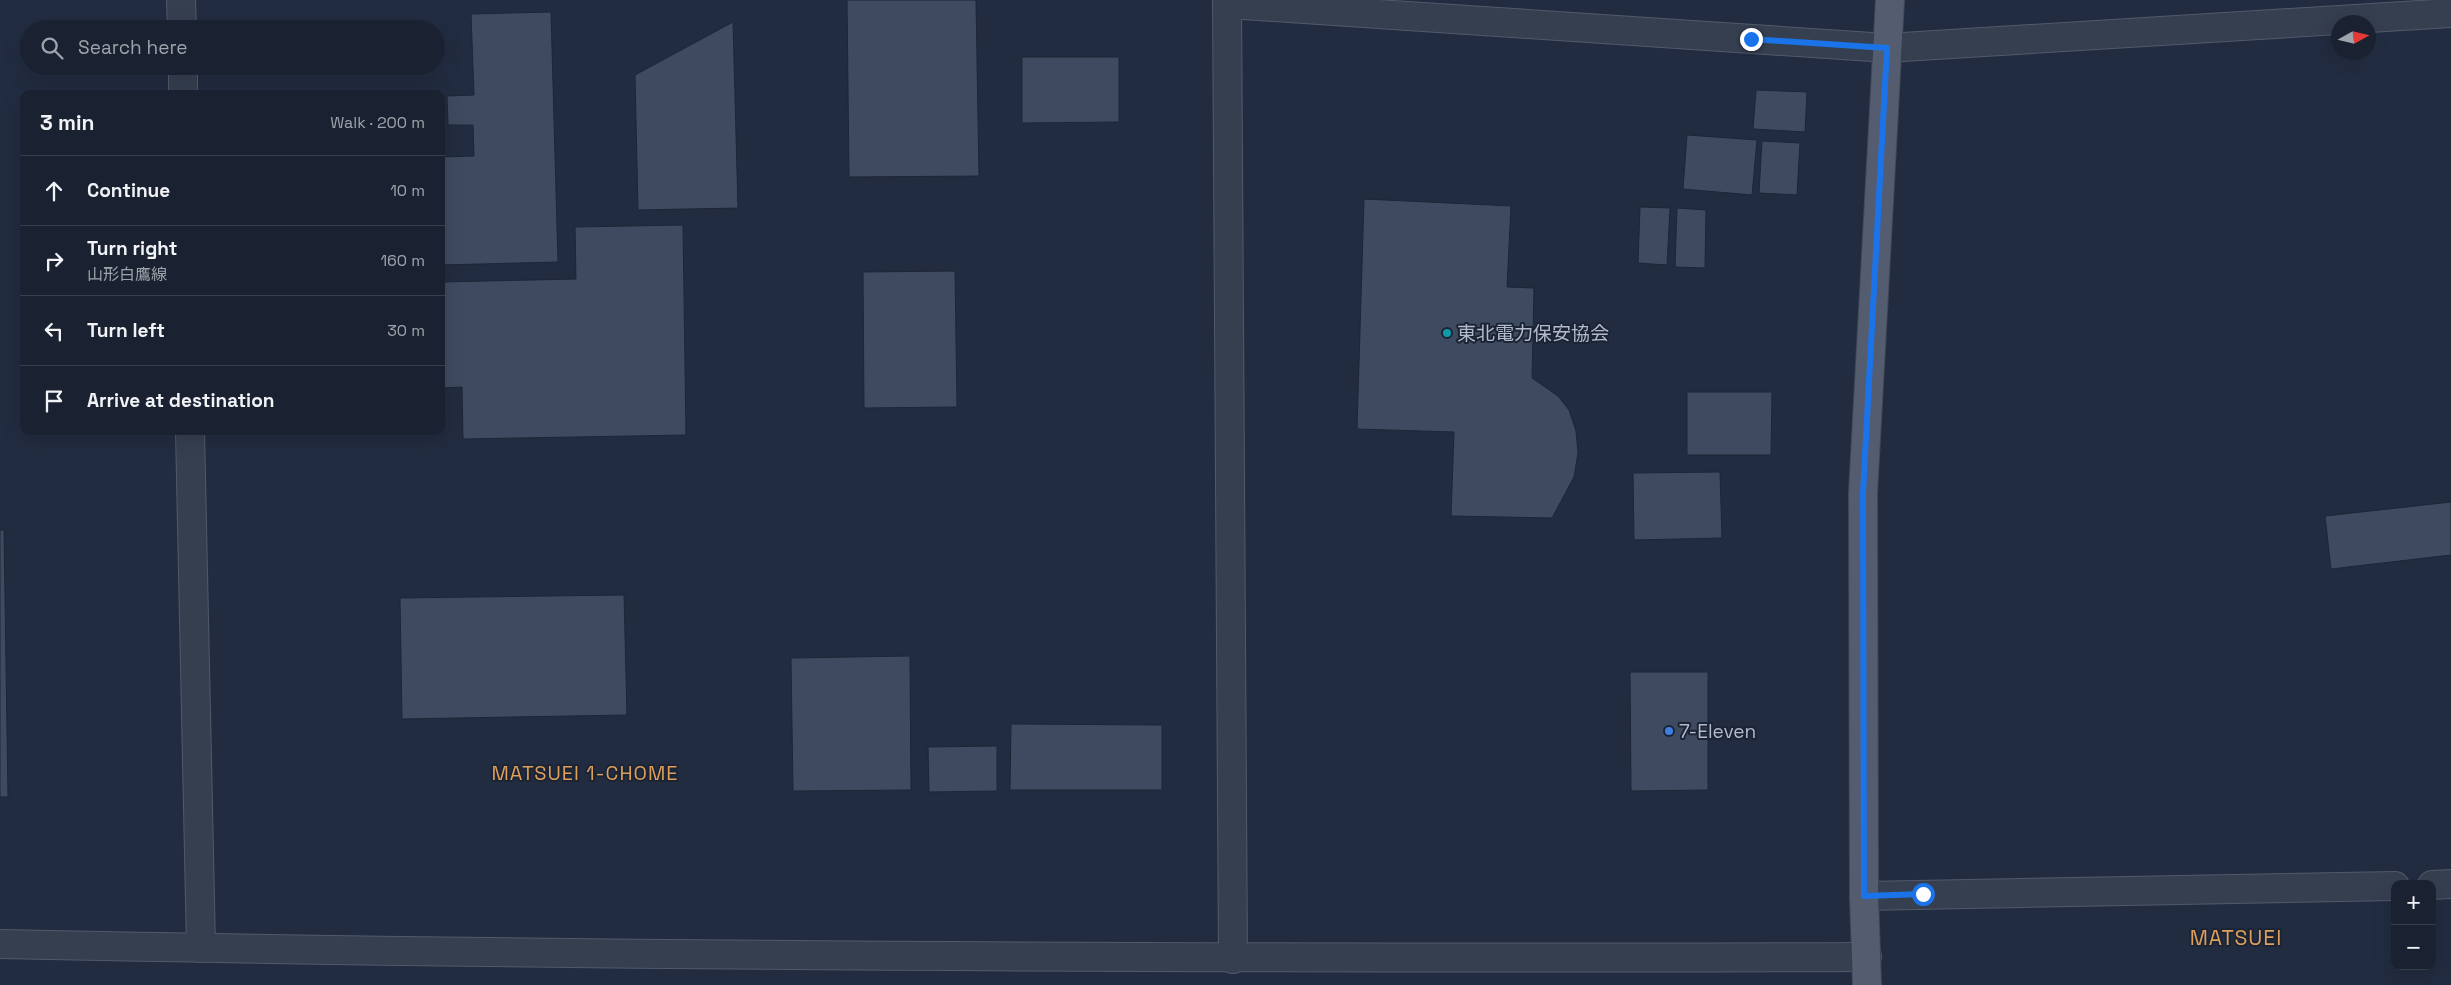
<!DOCTYPE html>
<meta charset="utf-8">
<style>
body{margin:0;font-family:"Space Grotesk","Noto Sans JP",sans-serif;background:#272e3c;color:#f1f3f6}
.controls{position:absolute;right:15px;bottom:15px;display:grid;overflow:hidden;border-radius:10px;box-shadow:0 5px 20px #0002}
.controls button{width:45px;height:45px;display:grid;place-items:center;padding:0;border:0;border-bottom:1px solid #383e4c;background:#1a2130;color:#f1f3f6;font:25px sans-serif}
.compass{position:absolute;left:2331px;top:15px;width:45px;height:45px;border-radius:50%;background:#1a2130;box-shadow:0 5px 20px #0002;rotate:82deg}
.stop{position:absolute;width:15px;height:15px;margin:-11px;border:4px solid #1a73e8;border-radius:50%;background:#fff}
.stop.end{background:#1a73e8;border-color:#fff;box-shadow:0 1px 5px #0008}
.list{margin:0;padding:0;list-style:none}
h2{display:flex;justify-content:space-between;align-items:center;height:65px;margin:0;padding:0 20px;font-size:21px}
h2 small{font-size:16px;font-weight:400;color:#9fa3ab}
.list li{display:grid;grid-template-columns:32px 1fr auto;gap:15px;align-items:center;box-sizing:border-box;height:70px;padding:0 20px;border-top:1px solid #383e4c}
.list b{display:block;font-size:19px;white-space:nowrap}
.list p{margin:0;font-size:16px;white-space:nowrap;color:#9fa3ab}
.list em{font-size:16px;font-style:normal;color:#9fa3ab}
.icon{flex:none;width:28px;height:28px;fill:none;stroke:currentColor;stroke-width:2;stroke-linecap:round;stroke-linejoin:round}
.map{position:relative;flex:none;width:2451px;height:985px;overflow:hidden}
.search{position:absolute;background:#1a2130;box-shadow:0 5px 20px #0002;left:20px;top:20px;width:425px;height:55px;display:flex;align-items:center;gap:12px;box-sizing:border-box;padding:0 18px;border-radius:28px;color:#9fa3ab;font-size:19px}
.panel{position:absolute;background:#1a2130;box-shadow:0 5px 20px #0002;left:20px;top:90px;width:425px;height:345px;border-radius:10px}
.map>svg:first-child{display:block}
</style>
<div class="map">
<svg width="2451" height="985" viewBox="0 0 2451 985">
<rect width="100%" height="100%" fill="#222c40"/>
<!-- building -->
<g fill="#3e4a5f" stroke="#1d2637">
<path d="M847 0H976L979 176 849 177Z"/>
<path d="M551 12 558 262 441 265V157L474 156 473 125H448L447 96 474 95 471 14Z"/>
<path d="M733 22 738 208 638 210 635 75Z"/>
<path d="M1022 57H1119V122L1022 123Z"/>
<path d="M1756 90 1807 92 1805 132 1753 129Z"/>
<path d="M1687 135 1757 140 1752 195 1683 189Z"/>
<path d="M1762 141 1800 143 1797 195 1759 193Z"/>
<path d="M1364 199 1511 206 1507 287 1534 288 1532 378 1558 396 1569 410 1576 431 1578 453 1574 477 1552 518 1451 516 1454 432 1357 429Z"/>
<path d="M1640 207 1670 208 1667 265 1638 263Z"/>
<path d="M1677 208 1706 210 1705 268 1675 267Z"/>
<path d="M683 225 686 435 463 439 462 387 441 388V282L576 279 575 227Z"/>
<path d="M955 271 957 407 864 408 863 272Z"/>
<path d="M1687 392H1772L1771 455H1687Z"/>
<path d="M1720 472 1722 538 1634 540 1633 473Z"/>
<path d="M2451 502V555L2331 569 2325 516Z"/>
<path d="M0 530H4L8 797H0Z"/>
<path d="M624 595 627 715 402 719 400 598Z"/>
<path d="M910 656 911 790 793 791 791 658Z"/>
<path d="M1630 672H1708V790L1631 791Z"/>
<path d="M1011 724 1162 725V790H1010Z"/>
<path d="M997 746V791L929 792 928 747Z"/>
</g>
<g fill="none" stroke-linecap="round" stroke-linejoin="round">
<!-- minor casing -->
<g stroke="#515a6b" stroke-width="30">
<g id="minor">
<path d="M181 0 182 29"/>
<path d="M1227 0 1233 959"/>
<path d="M1228 4 1887 48 2451 13"/>
<path d="M183 66V94"/>
<path d="M190 431 201 948"/>
<path d="M2432 885 2451 884"/>
<path d="M1864 896 2395 886"/>
<path d="M0 944C622 957 1244 959 1867 957"/>
</g>
</g>
<!-- major casing -->
<g stroke="#404859" stroke-width="30">
<path id="major" d="M1867 985 1864 896 1863 493 1890 0"/>
</g>
<!-- minor -->
<use href="#minor" stroke="#363f50" stroke-width="28"/>
<!-- major -->
<use href="#major" stroke="#545d70" stroke-width="28"/>
</g>
<g fill="none" stroke-linecap="round" stroke-linejoin="round">
<!-- route -->
<path stroke="#1a73e8" stroke-width="6" d="M1751 39 1887 48 1863 493 1864 896 1923 894"/>
</g>
<!-- markers -->
<circle fill="#0f9aa8" stroke="#1b2435" stroke-width="2" cx="1447" cy="333" r="5"/>
<circle fill="#3f7fe0" stroke="#1b2435" stroke-width="2" cx="1669" cy="731" r="5"/>
<g text-anchor="middle" dominant-baseline="central" stroke-width="4" stroke-linejoin="round" paint-order="stroke">
<!-- poi labels -->
<g font-size="19" fill="#b3bacb" stroke="#1b2435" text-anchor="start">
<text x="1457" y="333">東北電力保安協会</text>
<text x="1679" y="731">7-Eleven</text>
</g>
<!-- neighbourhood labels -->
<g font-size="20" letter-spacing="1" fill="#de9f5b" stroke="#1b2435">
<text x="585" y="773">MATSUEI 1-CHOME</text>
</g>
<!-- quarter labels -->
<g font-size="21" letter-spacing="1" fill="#de9f5b" stroke="#1b2435">
<text x="2236" y="937">MATSUEI</text>
</g>
</g>
</svg>
<div class="controls">
<button>+</button>
<button>−</button>
</div>
<svg class="compass" viewBox="-18 -18 36 36"><path d="M0-13l5 13h-10z" fill="#e53935"/><path d="M0 13l5-13h-10z" fill="#9fa3ab"/></svg>
<div class="stop" style="left:1923px;top:894px"></div>
<div class="stop end" style="left:1751px;top:39px"></div>
<div class="search"><svg class="icon" aria-label="search" viewBox="0 0 24 24"><circle cx="10" cy="10" r="6"/><path d="M15 15l6 6"/></svg>Search here</div>
<section class="panel">
<h2>3 min<small>Walk · 200 m</small></h2>
<ul class="list">
<li><svg class="icon" aria-label="ahead" viewBox="0 0 24 24"><path d="M12 20V5M6 11l6-6 6 6"/></svg><div><b>Continue</b></div><em>10 m</em></li>
<li><svg class="icon" aria-label="right" viewBox="0 0 24 24"><path d="M7 20v-9h11M14 6l5 5-5 5"/></svg><div><b>Turn right</b><p>山形白鷹線</p></div><em>160 m</em></li>
<li><svg class="icon" aria-label="left" viewBox="0 0 24 24"><path d="M17 20v-9H6M10 6l-5 5 5 5"/></svg><div><b>Turn left</b></div><em>30 m</em></li>
<li><svg class="icon" aria-label="arrive" viewBox="0 0 24 24"><path d="M6 21V4h12l-3 4 3 4H6"/></svg><div><b>Arrive at destination</b></div></li>
</ul>
</section>
</div>
